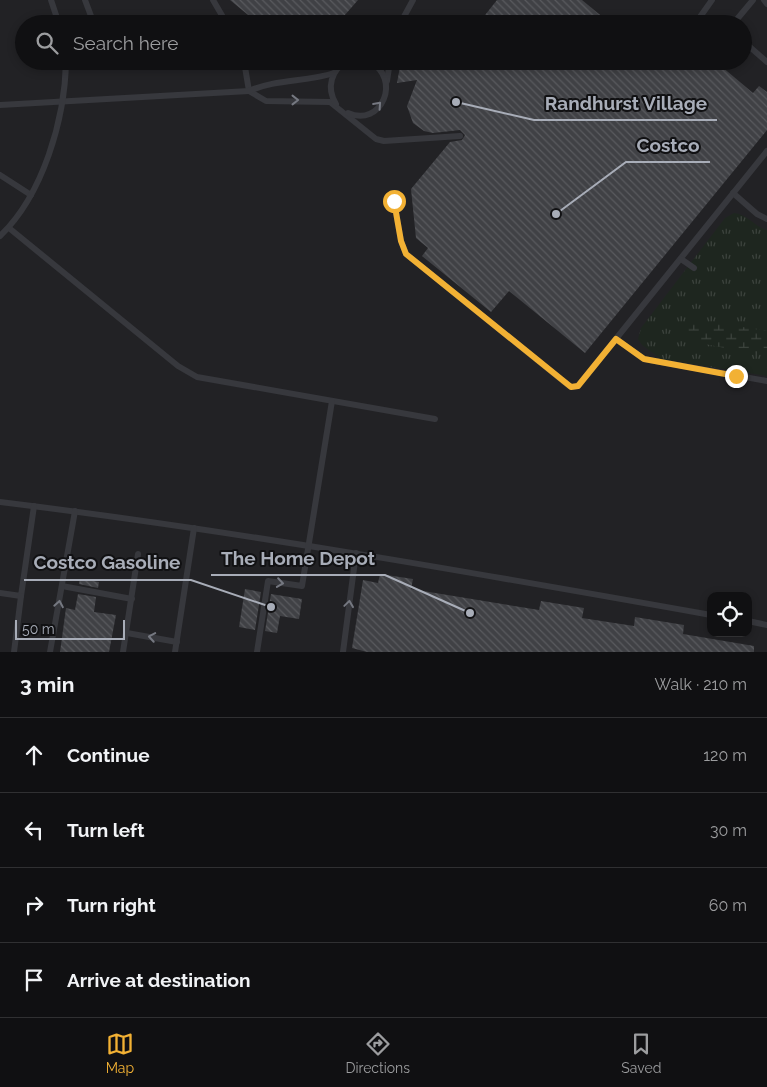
<!DOCTYPE html>
<meta charset="utf-8">
<style>
body{margin:0;font-family:Raleway,sans-serif;background:#1e1e20;color:#f1f3f6}
.controls{position:absolute;right:15px;bottom:15px;display:grid;overflow:hidden;border-radius:10px;box-shadow:0 2px 8px #0003}
.controls button{width:45px;height:45px;display:grid;place-items:center;padding:0;border:0;border-bottom:1px solid #303032;background:#101012;color:#f1f3f6;font:25px sans-serif}
.scale{position:absolute;left:15px;bottom:12px;width:110px;box-sizing:border-box;padding-left:5px;border:2px solid #a8adb8;border-top:0;font-size:14px;line-height:18px;white-space:nowrap;color:#a8adb8;-webkit-text-stroke:4px #111113;paint-order:stroke}
.stop{position:absolute;width:15px;height:15px;margin:-11px;border:4px solid #f2b134;border-radius:50%;background:#fff}
.stop.end{background:#f2b134;border-color:#fff;box-shadow:0 1px 5px #0008}
.list{margin:0;padding:0;list-style:none}
h2{display:flex;justify-content:space-between;align-items:center;height:65px;margin:0;padding:0 20px;font-size:21px}
h2 small{font-size:16px;font-weight:400;color:#9c9d9f}
.list li{display:grid;grid-template-columns:32px 1fr auto;gap:15px;align-items:center;box-sizing:border-box;height:75px;padding:0 20px;border-top:1px solid #303032}
.list b{display:block;font-size:19px;white-space:nowrap}
.list em{font-size:16px;font-style:normal;color:#9c9d9f}
.icon{flex:none;width:28px;height:28px;fill:none;stroke:currentColor;stroke-width:2;stroke-linecap:round;stroke-linejoin:round}
.map{position:relative;flex:none;width:767px;height:652px;overflow:hidden}
.search{position:absolute;background:#101012;box-shadow:0 2px 8px #0003;left:15px;right:15px;top:15px;height:55px;display:flex;align-items:center;gap:12px;box-sizing:border-box;padding:0 18px;border-radius:28px;color:#9c9d9f;font-size:19px}
.sheet{height:365px;background:#101012}
nav{display:flex;justify-content:space-around;align-items:center;box-sizing:border-box;height:70px;border-top:1px solid #303032;background:#101012;font-size:14px;color:#9c9d9f}
nav a{display:grid;justify-items:center;gap:2px}
nav .on{color:#f2b134}
.map>svg:first-child{display:block}
</style>
<div class="map">
<svg width="767" height="652" viewBox="0 0 767 652">
<defs>
<pattern id="grass-tufts" width="24" height="20" patternUnits="userSpaceOnUse" patternTransform="scale(1.25)"><rect width="24" height="20" fill="#1e261f"/><path d="M3 7l-1-3M5 7V3M7 7l1-3M15 17l-1-3M17 17v-4M19 17l1-3" fill="none" stroke="#3c433d"/></pattern>
<pattern id="wetland-marsh" width="20" height="14" patternUnits="userSpaceOnUse" patternTransform="scale(1.25)"><rect width="20" height="14" fill="#1e261f"/><path d="M1 5h8M5 5V1M11 12h8M15 12V8" fill="none" stroke="#3c433d"/></pattern>
<pattern id="building-back-hatch" width="6" height="6" patternUnits="userSpaceOnUse" patternTransform="scale(1.25)"><rect width="6" height="6" fill="#404145"/><path d="M-1 5l2 2M0 0l6 6M5-1l2 2" fill="none" stroke="#595a5e"/></pattern>
</defs>
<rect width="100%" height="100%" fill="#161618"/>
<!-- built -->
<path fill="#222225" fill-rule="evenodd" d="M0 0H767V652H0ZM24 24H743V61H24ZM711 596H748V633H711Z"/>
<!-- grass -->
<path fill="url(#grass-tufts)" d="M734 213C747 214 755 227 767 230V376L661 359 642 345 638 339 641 328 725 218Z"/>
<!-- wetland -->
<path fill="url(#wetland-marsh)" d="M696 322H711L767 331V356L689 341 687 328Z"/>
<!-- building -->
<g fill="url(#building-back-hatch)">
<path d="M230 0H358L337 24H259Z"/>
<path d="M497 0H582L611 24H478Z"/>
<path d="M401 61H715L753 93 759 86 767 92V130L585 353 509 291 491 312 422 256 428 248 416 238 411 189 450 142 462 140 465 135 460 130 433 133 424 131 413 123 407 106 417 80 397 83Z"/>
<path d="M380 574 413 579 411 589 539 610 541 601 584 608 582 618 634 626 635 617 684 625 683 634 754 646V652H367L352 648 363 580 378 583Z"/>
<path d="M80 579 99 582 98 588 79 584Z"/>
<path d="M245 589 261 592 255 630 239 627Z"/>
<path d="M78 594 96 597 94 612 116 615 109 652H60L66 608 75 610Z"/>
<path d="M271 594 302 599 299 619 280 616 277 633 265 631Z"/>
</g>
<g fill="none" stroke-linecap="round" stroke-linejoin="round">
<!-- lane -->
<g stroke="#37383d" stroke-width="6">
<path d="M51 0 59 24"/>
<path d="M85 0 94 24"/>
<path d="M213 0 227 24"/>
<path d="M764 0 767 4"/>
<path d="M400 24 413 0"/>
<path d="M695 24 712 0"/>
<path d="M733 24 753 0"/>
<path d="M743 41 767 62"/>
<path d="M100 61 101 64 146 61"/>
<path d="M244 61 249 91"/>
<path d="M387 81 390 61"/>
<path d="M249 91 266 101 330 102 376 139 384 141 460 136"/>
<path d="M336 104C326 88 331 69 348 61"/>
<path d="M0 105 249 91C276 79 306 82 334 73"/>
<path d="M348 113C381 128 403 79 369 61"/>
<path d="M0 175 31 195"/>
<path d="M733 193 757 214 767 219"/>
<path d="M394 201 401 241 406 254 563 381 571 387 578 386 767 151"/>
<path d="M9 228 178 366 197 377 435 419"/>
<path d="M0 236C43 195 65 119 66 61"/>
<path d="M681 259 694 268"/>
<path d="M616 339 644 359 767 381"/>
<path d="M0 502C238 531 475 573 711 615"/>
<path d="M62 586 132 599"/>
<path d="M0 593 21 596 34 506"/>
<path d="M748 621 767 625"/>
<path d="M127 633 177 642"/>
<path d="M14 652 21 596"/>
<path d="M50 652 75 511"/>
<path d="M123 652 138 554"/>
<path d="M175 652 194 528"/>
<path d="M257 652 268 581 302 586 332 401"/>
<path d="M343 652 356 553"/>
</g>
</g>
<!-- one-way arrows -->
<defs><path id="oneway-chevron" d="M-2-3.5L2.5 0L-2 3.5" fill="none" stroke-width="1.6" stroke-linecap="round" stroke-linejoin="round" transform="scale(1.25)"/></defs>
<g stroke="#757881">
<use href="#oneway-chevron" transform="translate(295 100)"/>
<use href="#oneway-chevron" transform="translate(378 105) rotate(-48)"/>
<use href="#oneway-chevron" transform="translate(280 583) rotate(8)"/>
<use href="#oneway-chevron" transform="translate(59 604) rotate(-80)"/>
<use href="#oneway-chevron" transform="translate(349 604) rotate(-82)"/>
<use href="#oneway-chevron" transform="translate(152 637) rotate(-170)"/>
</g>
<g fill="none" stroke-linecap="round" stroke-linejoin="round">
<!-- route -->
<path stroke="#f2b134" stroke-width="6" d="M394 201 401 241 406 254 571 387 578 386 616 339 644 359 736 376"/>
</g>
<!-- callouts -->
<path fill="none" stroke="#a8adb8" stroke-width="2" d="M456 102L534 120H717M556 214L626 162H710M470 613L385 575H211M271 607L191 580H24"/>
<g fill="#a8adb8" stroke="#111113" stroke-width="2">
<circle cx="456" cy="102" r="5"/>
<circle cx="556" cy="214" r="5"/>
<circle cx="470" cy="613" r="5"/>
<circle cx="271" cy="607" r="5"/>
</g>
<g font-size="19" text-anchor="middle" font-weight="bold" fill="#a8adb8" stroke="#111113" stroke-width="4" stroke-linejoin="round" paint-order="stroke">
<text x="626" y="110">Randhurst Village</text>
<text x="668" y="152">Costco</text>
<text x="298" y="565">The Home Depot</text>
<text x="107" y="569">Costco Gasoline</text>
</g>
</svg>
<div class="controls">
<button><svg class="icon" aria-label="locate" viewBox="0 0 24 24"><circle cx="12" cy="12" r="6"/><path d="M12 2v4M12 18v4M2 12h4M18 12h4"/></svg></button>
</div>
<div class="scale">50 m</div>
<div class="stop" style="left:394px;top:201px"></div>
<div class="stop end" style="left:736px;top:376px"></div>
<div class="search"><svg class="icon" aria-label="search" viewBox="0 0 24 24"><circle cx="10" cy="10" r="6"/><path d="M15 15l6 6"/></svg>Search here</div>
</div>
<section class="sheet">
<h2>3 min<small>Walk · 210 m</small></h2>
<ul class="list">
<li><svg class="icon" aria-label="ahead" viewBox="0 0 24 24"><path d="M12 20V5M6 11l6-6 6 6"/></svg><div><b>Continue</b></div><em>120 m</em></li>
<li><svg class="icon" aria-label="left" viewBox="0 0 24 24"><path d="M17 20v-9H6M10 6l-5 5 5 5"/></svg><div><b>Turn left</b></div><em>30 m</em></li>
<li><svg class="icon" aria-label="right" viewBox="0 0 24 24"><path d="M7 20v-9h11M14 6l5 5-5 5"/></svg><div><b>Turn right</b></div><em>60 m</em></li>
<li><svg class="icon" aria-label="arrive" viewBox="0 0 24 24"><path d="M6 21V4h12l-3 4 3 4H6"/></svg><div><b>Arrive at destination</b></div></li>
</ul>
</section>
<nav>
<a class="on"><svg class="icon" aria-label="map" viewBox="0 0 24 24"><path d="M3 6l6-2 6 2 6-2v14l-6 2-6-2-6 2zM9 4v14M15 6v14"/></svg>Map</a>
<a><svg class="icon" aria-label="directions" viewBox="0 0 24 24"><path d="M12 3l9 9-9 9-9-9zM9 14v-3h6M13 9l2 2-2 2"/></svg>Directions</a>
<a><svg class="icon" aria-label="saved" viewBox="0 0 24 24"><path d="M7 4h10v16l-5-4-5 4z"/></svg>Saved</a>
</nav>
